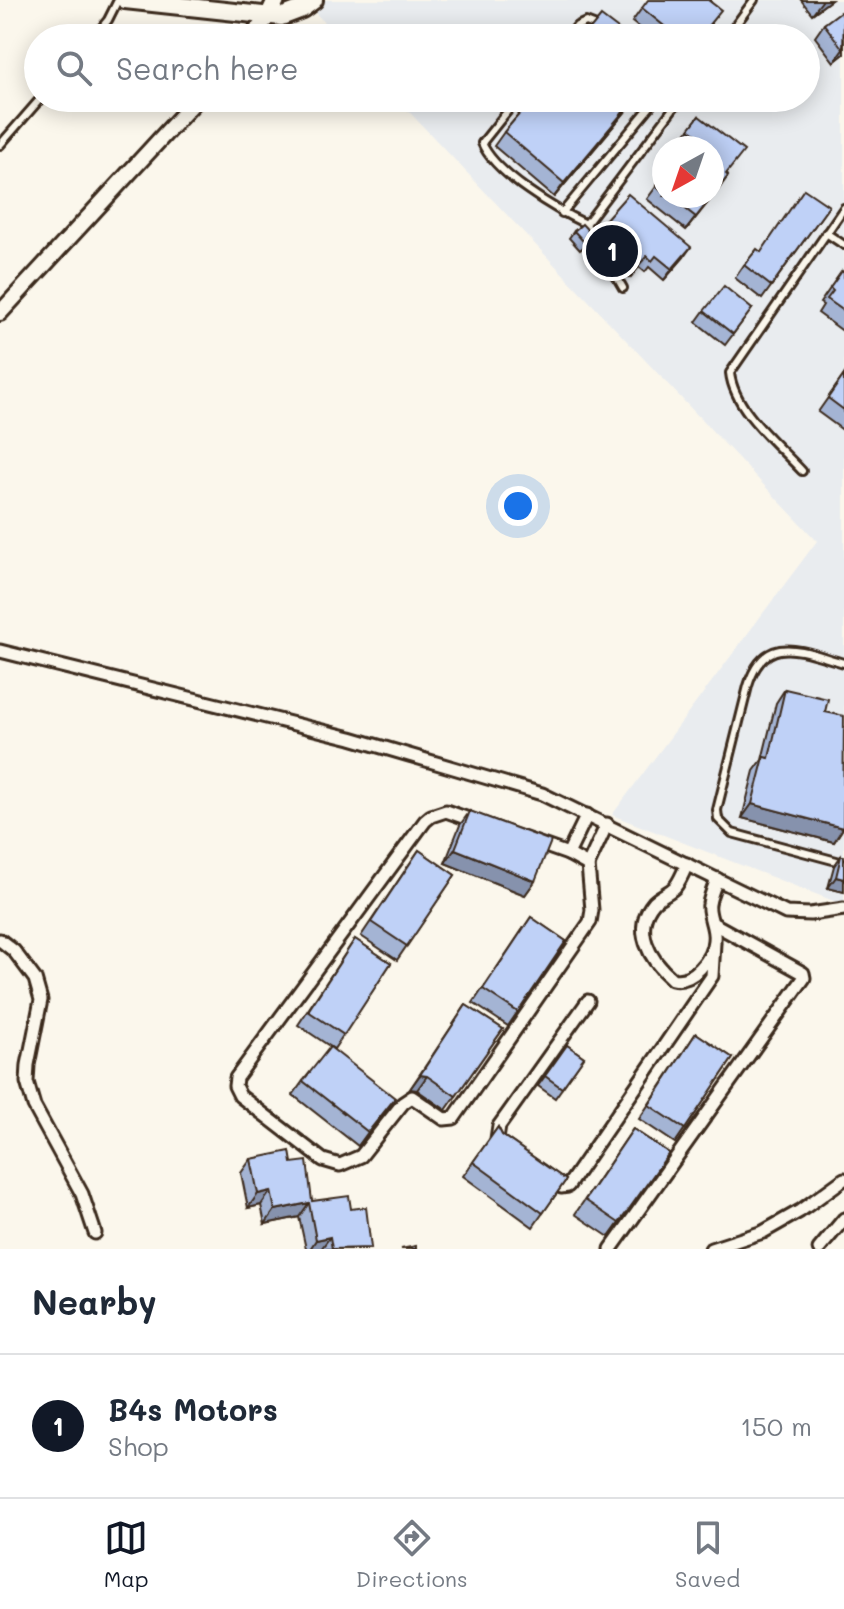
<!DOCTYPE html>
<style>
body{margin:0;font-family:Mali,sans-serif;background:#f6f6f7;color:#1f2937}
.compass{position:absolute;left:652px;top:136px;width:72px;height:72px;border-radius:50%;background:#fff;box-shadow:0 4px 20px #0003;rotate:220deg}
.you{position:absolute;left:518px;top:506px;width:28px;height:28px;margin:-20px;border:6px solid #fff;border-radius:50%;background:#1a73e8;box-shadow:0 0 0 12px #1a73e833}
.badge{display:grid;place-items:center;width:52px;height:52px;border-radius:50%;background:#111827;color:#fff;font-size:26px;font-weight:700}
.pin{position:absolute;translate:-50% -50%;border:4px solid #fff;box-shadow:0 2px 8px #0006}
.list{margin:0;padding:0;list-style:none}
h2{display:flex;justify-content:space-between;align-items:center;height:104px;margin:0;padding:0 32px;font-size:34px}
h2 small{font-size:26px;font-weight:400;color:#747a83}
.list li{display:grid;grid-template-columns:52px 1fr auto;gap:24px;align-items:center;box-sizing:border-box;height:144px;padding:0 32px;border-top:2px solid #e0e1e3}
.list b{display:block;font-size:30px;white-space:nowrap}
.list p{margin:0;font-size:26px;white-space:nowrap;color:#747a83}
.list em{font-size:26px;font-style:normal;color:#747a83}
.icon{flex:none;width:44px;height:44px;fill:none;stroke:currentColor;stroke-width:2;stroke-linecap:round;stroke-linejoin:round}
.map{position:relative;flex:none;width:844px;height:1249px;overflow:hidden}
.search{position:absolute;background:#fff;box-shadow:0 4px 20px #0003;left:24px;right:24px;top:24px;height:88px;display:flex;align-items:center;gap:20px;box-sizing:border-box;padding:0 28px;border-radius:44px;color:#747a83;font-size:30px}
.sheet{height:248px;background:#fff}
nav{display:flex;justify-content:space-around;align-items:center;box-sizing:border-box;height:112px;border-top:2px solid #e0e1e3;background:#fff;font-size:22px;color:#747a83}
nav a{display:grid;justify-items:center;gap:4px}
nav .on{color:#111827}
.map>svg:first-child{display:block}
</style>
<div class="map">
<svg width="844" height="1249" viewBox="0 0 844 1249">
<rect width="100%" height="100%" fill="#fbf7ec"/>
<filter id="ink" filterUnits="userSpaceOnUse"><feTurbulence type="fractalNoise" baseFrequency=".0125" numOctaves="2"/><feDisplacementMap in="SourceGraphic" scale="16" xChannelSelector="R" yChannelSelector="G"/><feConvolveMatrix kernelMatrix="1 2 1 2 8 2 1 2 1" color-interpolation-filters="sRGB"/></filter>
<g filter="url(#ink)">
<!-- built -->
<path fill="#e9ecef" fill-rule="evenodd" d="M303 0H844V905L612 815 817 541 396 98H806V38H339ZM664 148H712V196H664Z"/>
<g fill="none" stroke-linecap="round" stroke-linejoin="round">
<!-- service casing -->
<g stroke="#3b2a1e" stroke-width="12">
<g id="service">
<path d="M93 38 108 20 118 0"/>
<path d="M567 38 577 26 586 22 599 27"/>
<path d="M726 38 754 0"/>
<path d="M518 98 482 143C495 174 556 210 586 224"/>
<path d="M0 145 41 98"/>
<path d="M562 213 650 107 654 98"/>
<path d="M826 233 844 245"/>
<path d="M623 288 586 224 681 98"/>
<path d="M802 471C777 444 734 410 730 373L844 208"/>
<path d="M844 663C803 652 765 630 748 686L717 810 718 819 732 833 844 863"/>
</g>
</g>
<!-- minor casing -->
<g stroke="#3b2a1e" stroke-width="17">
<g id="minor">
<path d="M0 651 351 738 542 794 786 913 810 914 844 909"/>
<path d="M446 811 568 854 588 865 592 910 590 922 454 1118 444 1119 412 1097 403 1103 361 1156 340 1165 323 1160 240 1096 235 1086 236 1078 425 821 431 816Z"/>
<path d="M568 854 587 815"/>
<path d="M687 864C684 871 680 881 675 887 669 893 660 896 654 902 631 929 650 960 672 979 692 984 713 959 714 940 716 928 707 914 709 904 710 896 714 887 717 879"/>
<path d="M588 865 607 824"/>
<path d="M0 940 14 951 35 979 41 1000 28 1065 27 1082 34 1106 82 1194 95 1233"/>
<path d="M497 1139 499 1126 588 1001"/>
<path d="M552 1180 561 1187 568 1186 712 976 714 943"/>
<path d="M611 1249 804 978 803 973 714 924"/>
<path d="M711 1249 763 1232 800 1211 844 1179"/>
<path d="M819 1249 844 1219"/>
</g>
</g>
<!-- tertiary casing -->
<g stroke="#3b2a1e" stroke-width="20">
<g id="tertiary">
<path d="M250 38 268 17"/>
<path d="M0 313 198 98"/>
</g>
</g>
<!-- secondary casing -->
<g stroke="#3b2a1e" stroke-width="22">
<g id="secondary">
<path d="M125 0 281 17 302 9 314 0"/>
<path d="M268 17 276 0"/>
</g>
</g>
<!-- service -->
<use href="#service" stroke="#fbf7ec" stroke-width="6"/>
<!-- minor -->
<use href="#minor" stroke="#fbf7ec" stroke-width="11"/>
<!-- tertiary -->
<use href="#tertiary" stroke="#fbf7ec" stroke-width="14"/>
<!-- secondary -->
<use href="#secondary" stroke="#fbf7ec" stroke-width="16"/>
</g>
<!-- wall -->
<g fill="#a4b4d4" stroke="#3b2a1e" stroke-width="2">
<path d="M711 0V24L700 38H652L632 22 642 8Z"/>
<path d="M801 0H831L812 14Z"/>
<path d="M844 15V54L834 62 815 37 824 24Z"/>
<path d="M533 98H637L554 197 494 146 504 132Z"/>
<path d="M699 116 728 176 686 230 647 199 664 176V196H712L686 148 680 142Z"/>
<path d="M829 206 762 299 735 278 744 265 761 252Z"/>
<path d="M605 220 684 257 664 280 649 267 645 272 639 267 630 278 618 268 616 263 623 252 598 231Z"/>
<path d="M574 231 588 243 580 250 569 238Z"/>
<path d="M842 271 844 273V332L818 313 823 305 820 303Z"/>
<path d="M752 309 725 345 696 322 704 311Z"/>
<path d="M844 375V431L818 412Z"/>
<path d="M785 689 825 712 843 828 834 842 742 818 754 771 762 760 776 703Z"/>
<path d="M470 811 535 881 525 895 445 863 460 825Z"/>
<path d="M419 850 455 875 397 960 361 936Z"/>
<path d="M841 856 844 892 828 888 834 866Z"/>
<path d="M531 917 566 941 508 1026 473 1003Z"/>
<path d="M355 939 391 963 334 1049 298 1025Z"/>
<path d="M466 1005 503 1029 446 1110 417 1090 410 1089Z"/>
<path d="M696 1033 733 1058 675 1143 639 1119Z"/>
<path d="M567 1045 584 1057 555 1098 538 1086Z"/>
<path d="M303 1081 385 1112 358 1146 293 1095Z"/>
<path d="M498 1127 502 1135 566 1180 533 1227 463 1176Z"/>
<path d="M633 1129 669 1153 609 1237 575 1214Z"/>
<path d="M251 1159 292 1163 312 1201 351 1209 371 1248 370 1249H306L299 1217 265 1224 261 1205 248 1208 241 1173Z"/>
</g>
<!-- shaded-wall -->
<g fill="#8692ad" stroke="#3b2a1e" stroke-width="2">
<path d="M823 0H831L812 14Z"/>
<path d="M844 48V54L834 62Z"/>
<path d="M635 98H637L554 197 564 183Z"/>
<path d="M728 176 719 189 686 230 696 217Z"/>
<path d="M691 247 684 257 664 280 672 269Z"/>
<path d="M752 804 843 828 834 842 742 818Z"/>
<path d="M455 849 535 881 525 895 445 863Z"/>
<path d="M836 877 844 879V892L828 888Z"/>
<path d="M420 1075 427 1076 417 1090 410 1089Z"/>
<path d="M395 1098 385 1112 358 1146 368 1132Z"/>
<path d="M271 1191 261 1205 248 1208 258 1194Z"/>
<path d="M309 1203 299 1217 265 1224 275 1210Z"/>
<path d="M330 1237 321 1249H310L316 1240Z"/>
</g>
<!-- building -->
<g fill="#bfd1f7" stroke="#3b2a1e" stroke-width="2">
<path d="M648 0H708L721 10 699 37 700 38H679L642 8Z"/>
<path d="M840 12 843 16 844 15 843 49 824 24Z"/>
<path d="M601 16 630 38H583Z"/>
<path d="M533 98H635L564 183 504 132Z"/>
<path d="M699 116 744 151 726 174 728 176 696 217 669 196H712V148H686L697 135 689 129Z"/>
<path d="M664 176V192L656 186Z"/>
<path d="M804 189 829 206 771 286 744 265 757 249 761 252Z"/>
<path d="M628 194 691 247 672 269 656 256 652 261 647 256 637 267 626 257 623 253 632 242 605 220Z"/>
<path d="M582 224 593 236 585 243 574 231Z"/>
<path d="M842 271 844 273V311L827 299 833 291 830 288Z"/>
<path d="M724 286 752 309 733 334 704 311Z"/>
<path d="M844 375V410L828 398Z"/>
<path d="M785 689 828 699 825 712 844 716 843 828 752 804 764 757 769 758Z"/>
<path d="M470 811 551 841 535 881 455 849Z"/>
<path d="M419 850 455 875 407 946 371 922Z"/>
<path d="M841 856H844V879L836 877Z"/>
<path d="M531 917 566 941 518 1012 483 989Z"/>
<path d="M355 939 391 963 344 1035 308 1011Z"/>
<path d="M466 1005 503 1029 456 1096 427 1076 420 1075Z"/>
<path d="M696 1033 733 1058 685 1129 649 1105Z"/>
<path d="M567 1045 584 1057 562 1088 545 1076Z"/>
<path d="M330 1047 395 1098 368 1132 303 1081Z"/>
<path d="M498 1127 502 1135 566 1180 543 1213 473 1162Z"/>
<path d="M633 1129 669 1153 619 1223 585 1200Z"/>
<path d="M290 1151 292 1163 307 1161 312 1201 349 1196 351 1209 366 1207 371 1248 332 1249 330 1237 316 1240 309 1203 275 1210 271 1191 258 1194 251 1159Z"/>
<path d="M416 1246V1249H401Z"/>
</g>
</g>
</svg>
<svg class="compass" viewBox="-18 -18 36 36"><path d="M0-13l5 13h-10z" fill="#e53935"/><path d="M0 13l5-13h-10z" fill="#747a83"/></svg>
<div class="you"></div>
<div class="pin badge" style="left:612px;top:251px">1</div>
<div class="search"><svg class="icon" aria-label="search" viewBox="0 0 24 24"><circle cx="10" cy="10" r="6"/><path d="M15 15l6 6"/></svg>Search here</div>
</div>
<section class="sheet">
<h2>Nearby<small></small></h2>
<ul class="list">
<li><span class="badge">1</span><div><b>B4s Motors</b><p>Shop</p></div><em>150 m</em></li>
</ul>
</section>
<nav>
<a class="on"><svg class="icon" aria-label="map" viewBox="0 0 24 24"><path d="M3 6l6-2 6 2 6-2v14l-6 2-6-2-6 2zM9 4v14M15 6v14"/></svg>Map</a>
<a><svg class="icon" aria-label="directions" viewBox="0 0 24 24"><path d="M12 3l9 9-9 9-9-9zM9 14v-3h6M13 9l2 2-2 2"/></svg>Directions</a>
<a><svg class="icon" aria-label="saved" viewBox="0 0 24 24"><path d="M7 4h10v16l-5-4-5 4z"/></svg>Saved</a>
</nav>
